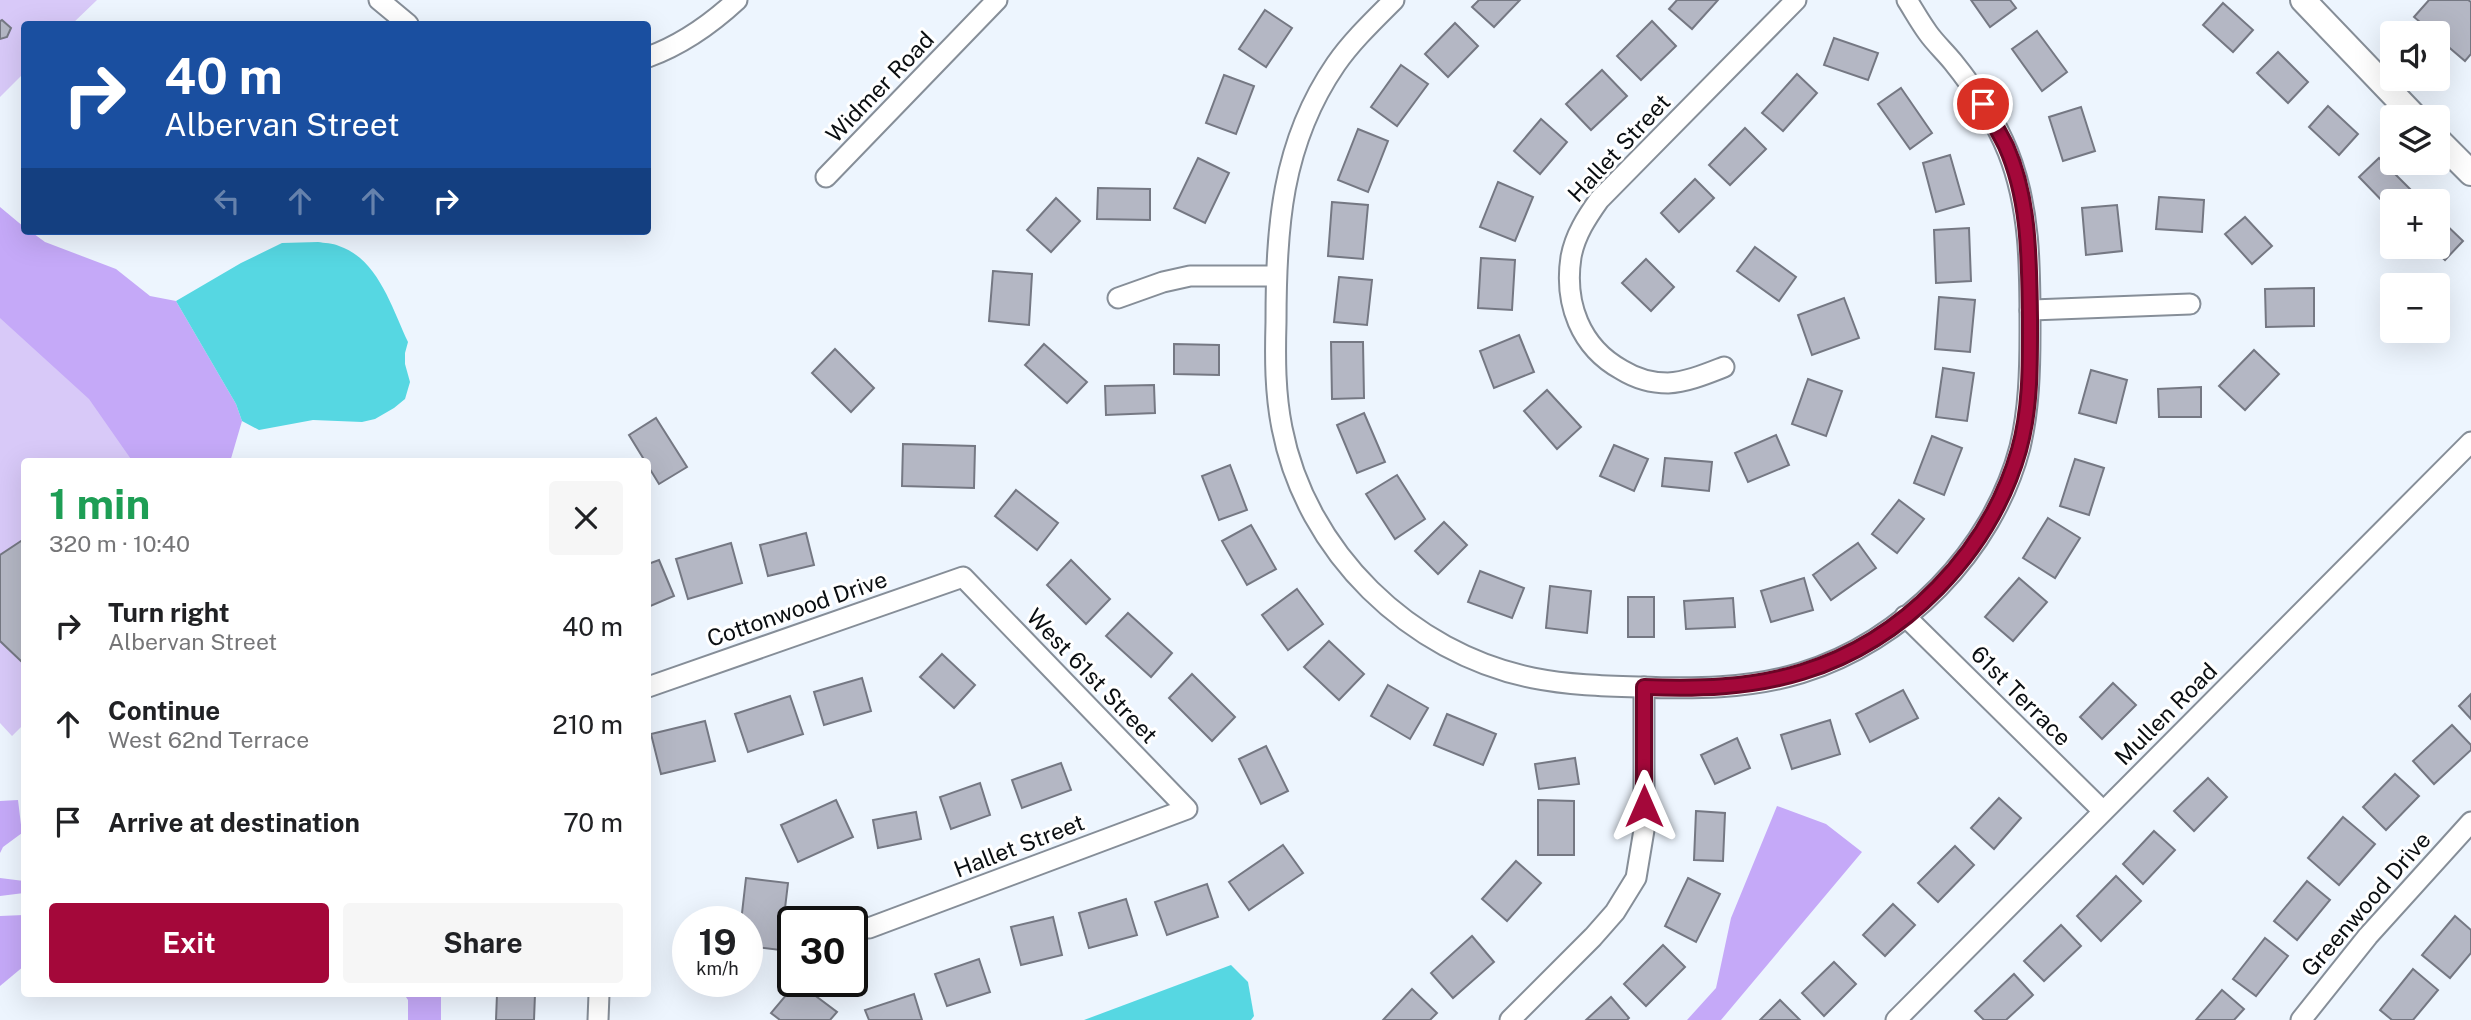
<!DOCTYPE html>
<meta charset="utf-8">
<style>
:root{--surface:#fff;--page:#f6f6f6;--text:#202124;--muted:#757577;--accent:#a4083a}
body{margin:0;font-family:"Public Sans",sans-serif;background:var(--page);color:var(--text);height:100vh;display:flex;flex-direction:column;font-size:26px;white-space:nowrap}
*{box-sizing:border-box;margin:0}
p{font-size:23px;color:var(--muted)}
.icon{flex:none;width:38px;height:38px;fill:none;stroke:currentColor;stroke-width:2;stroke-linecap:round;stroke-linejoin:round}
.map{position:relative;flex:1;overflow:hidden}
.sheet{position:absolute;left:21px;top:458px;width:630px;height:539px;display:flex;flex-direction:column;background:var(--surface);border-radius:7px;box-shadow:0 7px 28px #0002}
.sheet>*{flex:none}
.guide{position:absolute;left:21px;top:21px;width:630px;height:214px;border-radius:7px;box-shadow:0 7px 28px #0002;background:#1a4fa0;color:#fff;overflow:hidden}
.tools{position:absolute;left:2380px;top:21px;display:grid;gap:14px}
.tools a{display:grid;place-items:center;width:70px;height:70px;border-radius:7px;background:var(--surface);box-shadow:0 7px 28px #0002;font-size:35px}
.speed{position:absolute;left:672px;top:906px;display:flex;gap:14px;font-size:35px;font-weight:700;text-align:center}
.speed>*{display:grid;place-content:center;width:91px;height:91px;border-radius:50%;background:var(--surface);box-shadow:0 7px 28px #0002;line-height:1}
.speed small{font-size:18px;font-weight:400}
.speed .limit{border:4px solid #111;border-radius:10px;background:#fff;color:#111}
.pin{position:absolute;display:grid;place-items:center;width:60px;height:60px;color:#fff;margin:-30px;border:4px solid #fff;border-radius:50%;box-shadow:0 2px 7px #0007}
.me{position:absolute;width:77px;margin:-38px;rotate:0deg;stroke-linejoin:round;filter:drop-shadow(0 0 5px #0008)}
.turn{display:flex;align-items:center;gap:24px;height:147px;padding:0 28px;font-size:32px}
.turn .icon{width:91px;height:91px;stroke-width:2.5}
.turn b{display:block;font-size:49px;line-height:60px}
.lanes{display:flex;align-items:center;height:66px;padding:0 28px;background:#0003;justify-content:center;gap:35px;direction:ltr}
.lanes .off{opacity:.35}
.round{display:grid;place-items:center;flex:none;width:74px;height:74px;border-radius:7px;background:var(--page)}
.head{display:flex;align-items:center;justify-content:space-between;height:119px;padding:0 28px}
h1{font-size:42px;font-weight:700;line-height:52px;color:#1e9e55}
.cta{display:flex;gap:14px;margin-top:auto;padding:14px 28px}
.cta a{flex:1;height:80px;border-radius:7px;background:var(--accent);color:#fff;font-size:28px;font-weight:700;line-height:80px;text-align:center}
.cta a+a{background:var(--page);color:var(--text)}
ul{padding:0;list-style:none}
li{display:flex;align-items:center;gap:21px;height:98px;padding:0 28px}
li div{flex:1}
li b{display:block;font-size:26px}
li em{font-style:normal}
.map>svg:first-child{display:block}
.green{fill:#d8c9f8}
.forest{fill:#c5a9f8}
.water{fill:#56d7e2}
.building{fill:#b4b7c4;stroke:#757883;stroke-width:2}
.lines{fill:none;stroke-linecap:round;stroke-linejoin:round}
.minor-casing{stroke:#868e98;stroke-width:23}
.tertiary-casing{stroke:#868e98;stroke-width:28}
.minor{stroke:#fff;stroke-width:19}
.tertiary{stroke:#fff;stroke-width:24}
.route-casing{stroke:#6b0526;stroke-width:18}
.route{stroke:#a4083a;stroke-width:12}
.labels{text-anchor:middle;stroke-width:6;stroke-linejoin:round;paint-order:stroke}
.street-label{font-size:23px;fill:#0a0e11;stroke:#fff}
</style>
<div class="map">
<svg width="2471" height="1020" viewBox="0 0 2471 1020">
<rect width="100%" height="100%" fill="#edf5fe"/>
<!-- green -->
<g class="green">
<path d="M0 0H97L72 24H24V73L0 97Z"/>
<path d="M0 294 169 462H24V724L12 736 0 723Z"/>
</g>
<!-- forest -->
<g class="forest">
<path d="M0 207 24 227V231H30L45 242 116 269 150 296 176 301 236 404 242 421 230 462H133L89 399 0 318Z"/>
<path d="M18 800 22 833 3 847 0 853V801Z"/>
<path d="M1777 806 1826 824 1862 852 1721 1020H1687L1716 988 1731 918Z"/>
<path d="M0 878 24 881V893L0 896Z"/>
<path d="M24 915V966L0 986V916Z"/>
<path d="M404 994H441V1020H408V1000Z"/>
</g>
<!-- water -->
<g class="water">
<path d="M318 242C324 243 333 243 339 246 378 259 392 308 408 342L405 353V364L410 382 405 399 394 408 375 419 362 422 313 420 259 430 242 421 236 404 176 301 241 263 282 243Z"/>
<path d="M1231 965 1248 982 1254 1016 1251 1020H1084Z"/>
</g>
<!-- building -->
<g class="building">
<path d="M1479 0H1520L1494 27 1472 7Z"/>
<path d="M1677 0H1718L1692 29 1669 9Z"/>
<path d="M1971 0H2010L2016 8 1990 27Z"/>
<path d="M2429 0H2468L2471 2V54L2465 61 2438 38V33H2433L2414 17Z"/>
<path d="M2223 3 2253 30 2233 52 2203 25Z"/>
<path d="M1265 10 1292 28 1266 67 1239 49Z"/>
<path d="M2 20 11 28 7 37 0 39V21Z"/>
<path d="M1652 21 1676 46 1641 80 1617 56Z"/>
<path d="M1455 23 1478 46 1448 77 1425 54Z"/>
<path d="M2037 31 2067 72 2042 91 2012 49Z"/>
<path d="M1834 38 1878 53 1868 80 1824 65Z"/>
<path d="M2278 52 2308 82 2288 103 2257 73Z"/>
<path d="M1401 65 1428 84 1397 126 1371 107Z"/>
<path d="M1602 70 1627 96 1591 130 1566 104Z"/>
<path d="M1797 74 1817 93 1783 131 1762 113Z"/>
<path d="M1224 75 1254 86 1236 134 1206 123Z"/>
<path d="M1901 88 1932 133 1910 149 1878 104Z"/>
<path d="M2328 106 2358 134 2339 155 2309 127Z"/>
<path d="M2081 107 2095 151 2063 161 2049 117Z"/>
<path d="M1541 119 1567 142 1540 174 1514 151Z"/>
<path d="M1745 128 1766 149 1730 185 1709 165Z"/>
<path d="M1358 129 1388 141 1368 192 1338 180Z"/>
<path d="M1950 155 1964 204 1936 212 1923 163Z"/>
<path d="M1198 158 1229 173 1205 223 1174 208Z"/>
<path d="M2379 158 2410 189 2397 201H2392L2390 209 2359 177Z"/>
<path d="M1695 179 1714 198 1679 232 1661 213Z"/>
<path d="M1498 182 1533 197 1515 241 1480 227Z"/>
<path d="M1098 188 1150 189V220L1097 219Z"/>
<path d="M2159 197 2204 200 2202 232 2156 229Z"/>
<path d="M1056 198 1080 221 1051 252 1027 230Z"/>
<path d="M1332 202 1368 205 1363 259 1328 256Z"/>
<path d="M2117 205 2122 251 2086 255 2082 208Z"/>
<path d="M2245 217 2272 246 2252 264 2225 234Z"/>
<path d="M2438 217 2463 241 2445 260 2431 247H2438Z"/>
<path d="M1969 228 1971 281 1936 283 1934 230Z"/>
<path d="M1755 247 1796 277 1779 301 1737 271Z"/>
<path d="M1481 258 1515 260 1512 310 1478 308Z"/>
<path d="M1646 259 1674 287 1651 311 1622 283Z"/>
<path d="M993 271 1032 274 1029 325 989 321Z"/>
<path d="M1339 277 1372 280 1367 325 1334 322Z"/>
<path d="M2314 288V326L2266 327 2265 289Z"/>
<path d="M1939 297 1975 300 1970 352 1935 349Z"/>
<path d="M1844 298 1859 338 1812 355 1798 315Z"/>
<path d="M1519 335 1534 372 1494 388 1480 351Z"/>
<path d="M1331 342H1363L1364 398 1332 399Z"/>
<path d="M1044 344 1087 382 1067 403 1025 365Z"/>
<path d="M1174 344 1219 345V375L1174 374Z"/>
<path d="M835 349 874 388 851 412 812 373Z"/>
<path d="M2254 350 2279 374 2245 410 2219 386Z"/>
<path d="M1943 368 1974 373 1967 421 1936 417Z"/>
<path d="M2091 370 2127 380 2116 423 2079 413Z"/>
<path d="M1808 379 1842 391 1826 436 1792 424Z"/>
<path d="M1154 385 1155 413 1106 415 1105 386Z"/>
<path d="M2201 387V417H2159L2158 389Z"/>
<path d="M1547 390 1581 427 1557 449 1524 411Z"/>
<path d="M1364 413 1385 462 1357 473 1337 425Z"/>
<path d="M656 418 687 467 659 484 629 435Z"/>
<path d="M1776 435 1789 465 1748 482 1735 453Z"/>
<path d="M1932 436 1962 448 1944 495 1914 483Z"/>
<path d="M903 444 975 446 974 488 902 486Z"/>
<path d="M1614 445 1648 459 1634 491 1600 476Z"/>
<path d="M1665 458 1712 462 1709 491 1662 486Z"/>
<path d="M2075 459 2104 468 2089 515 2060 506Z"/>
<path d="M1230 465 1247 510 1219 520 1202 476Z"/>
<path d="M1397 475 1425 519 1395 539 1366 494Z"/>
<path d="M1016 490 1058 523 1037 550 995 516Z"/>
<path d="M1899 500 1924 519 1897 553 1872 534Z"/>
<path d="M2048 518 2080 538 2055 578 2023 558Z"/>
<path d="M1444 522 1467 545 1438 574 1415 551Z"/>
<path d="M1251 525 1276 569 1247 585 1222 541Z"/>
<path d="M806 533 814 565 768 576 760 545Z"/>
<path d="M24 539V664L0 641V555Z"/>
<path d="M731 543 742 583 688 599 676 559Z"/>
<path d="M1858 543 1876 568 1831 600 1813 575Z"/>
<path d="M659 560 674 596 648 607V564Z"/>
<path d="M1071 560 1110 599 1086 624 1047 585Z"/>
<path d="M1480 571 1524 588 1512 618 1468 602Z"/>
<path d="M1804 578 1813 610 1771 622 1761 591Z"/>
<path d="M2019 578 2047 602 2013 641 1985 617Z"/>
<path d="M1550 586 1591 591 1587 633 1546 628Z"/>
<path d="M1297 589 1323 624 1288 650 1262 615Z"/>
<rect x="1628" y="597" width="26" height="40"/>
<path d="M1733 598 1735 627 1686 629 1684 601Z"/>
<path d="M1128 613 1172 653 1151 677 1106 636Z"/>
<path d="M1329 641 1364 674 1339 700 1304 667Z"/>
<path d="M942 654 975 685 954 708 920 677Z"/>
<path d="M1192 674 1235 717 1212 741 1169 698Z"/>
<path d="M862 678 871 711 824 725 814 692Z"/>
<path d="M2113 683 2136 705 2102 739 2080 717Z"/>
<path d="M1388 685 1428 708 1410 739 1371 716Z"/>
<path d="M1903 690 1918 718 1870 742 1856 714Z"/>
<path d="M2471 694V719L2459 706Z"/>
<path d="M790 696 803 734 748 752 735 714Z"/>
<path d="M1447 714 1496 734 1483 765 1434 745Z"/>
<path d="M1830 720 1840 754 1792 769 1781 735Z"/>
<path d="M705 721 715 761 661 774 651 734Z"/>
<path d="M2452 725 2471 745V750L2434 784 2413 761Z"/>
<path d="M1737 738 1750 768 1715 784 1701 755Z"/>
<path d="M1266 746 1288 791 1261 804 1239 759Z"/>
<path d="M1575 758 1579 784 1539 789 1535 764Z"/>
<path d="M1061 763 1071 790 1022 808 1012 780Z"/>
<path d="M2395 774 2419 796 2386 830 2363 807Z"/>
<path d="M2208 778 2227 797 2194 831 2174 811Z"/>
<path d="M980 783 990 815 951 829 940 797Z"/>
<path d="M1999 798 2021 818 1994 849 1971 828Z"/>
<path d="M836 800 853 837 798 862 781 825Z"/>
<path d="M1538 800 1574 801V855H1538Z"/>
<path d="M1696 811 1725 813 1723 861 1694 860Z"/>
<path d="M916 812 921 839 878 848 873 820Z"/>
<path d="M2343 817 2375 844 2339 885 2308 858Z"/>
<path d="M2154 831 2175 850 2143 884 2123 864Z"/>
<path d="M1283 845 1303 873 1249 910 1229 882Z"/>
<path d="M1955 846 1974 865 1938 902 1918 883Z"/>
<path d="M1516 861 1541 883 1507 921 1482 899Z"/>
<path d="M2116 876 2141 901 2101 941 2077 916Z"/>
<path d="M746 878 788 883 780 950 747 946V922H741Z"/>
<path d="M1688 878 1720 894 1696 942 1665 926Z"/>
<path d="M2307 881 2330 900 2297 940 2274 921Z"/>
<path d="M1207 884 1218 917 1167 935 1155 902Z"/>
<path d="M1126 899 1137 935 1089 948 1079 913Z"/>
<path d="M1893 904 1915 925 1885 956 1863 935Z"/>
<path d="M2455 916 2471 930V953L2450 978 2422 955Z"/>
<path d="M1053 917 1062 955 1021 965 1011 927Z"/>
<path d="M2061 925 2081 946 2044 981 2024 961Z"/>
<path d="M1472 936 1494 962 1453 998 1431 973Z"/>
<path d="M2265 938 2288 956 2256 996 2233 979Z"/>
<path d="M1663 945 1685 967 1646 1006 1624 984Z"/>
<path d="M979 959 990 992 947 1006 935 974Z"/>
<path d="M1834 962 1856 984 1824 1016 1802 993Z"/>
<path d="M2413 969 2438 990 2413 1020H2392L2380 1010Z"/>
<path d="M2014 974 2033 995 2006 1020H1984L1975 1011Z"/>
<path d="M797 982 837 1012 830 1020H780L771 1013Z"/>
<path d="M1412 989 1437 1013 1430 1020H1383Z"/>
<path d="M2222 990 2244 1009 2234 1020H2196Z"/>
<path d="M497 994H535L534 1020H496Z"/>
<path d="M914 994 922 1020H869L865 1010Z"/>
<path d="M1611 997 1629 1018 1627 1020H1586Z"/>
<path d="M1780 1000 1800 1020H1760Z"/>
</g>
<g class="lines">
<defs>
<g id="minor">
<path d="M379 0 408 24"/>
<path d="M1394 0C1373 21 1352 41 1336 64 1281 144 1276 229 1276 322 1275 358 1275 393 1282 428 1306 552 1410 653 1533 678 1568 685 1604 686 1639 687 1693 689 1748 689 1801 673 1903 642 1993 551 2020 447 2029 409 2030 371 2030 332 2030 271 2031 210 2008 152 1995 120 1974 88 1953 62 1945 52 1935 43 1928 33 1920 22 1914 11 1907 0"/>
<path d="M648 57C681 45 711 24 737 0"/>
<path d="M826 177 997 0"/>
<path d="M1118 298 1163 282 1190 276H1276"/>
<path d="M2030 310 2190 304"/>
<path d="M1724 367C1706 374 1687 382 1668 383 1652 383 1635 378 1622 370 1580 347 1564 303 1571 257 1575 235 1587 217 1599 200L1796 0"/>
<path d="M1905 616 2103 811"/>
<path d="M648 687 963 577 1187 809 869 928"/>
<path d="M598 1020 599 994"/>
<path d="M1510 1020 1593 937 1615 912 1636 878 1644 830V687"/>
<path d="M1896 1020 2471 442"/>
<path d="M2301 1020 2368 936 2471 822"/>
</g>
<g id="tertiary">
<path d="M2303 0 2415 117"/>
<path d="M2438 140 2471 173"/>
</g>
</defs>
<!-- minor casing -->
<use href="#minor" class="minor-casing"/>
<!-- tertiary casing -->
<use href="#tertiary" class="tertiary-casing"/>
<!-- minor -->
<use href="#minor" class="minor"/>
<!-- tertiary -->
<use href="#tertiary" class="tertiary"/>
</g>
<g class="lines">
<defs>
<path id="route" d="M1644 806V687C1697 689 1750 688 1802 672 1904 641 1990 552 2019 450 2031 407 2030 362 2030 318 2029 261 2030 200 2006 146 1999 132 1991 118 1983 104"/>
</defs>
<!-- route casing -->
<use href="#route" class="route-casing"/>
<!-- route -->
<use href="#route" class="route"/>
</g>
<g class="labels">
<!-- street labels -->
<g class="street-label">
<text transform="translate(880 87) rotate(-46)" y="8">Widmer Road</text>
<text transform="translate(1619 148) rotate(-47)" y="8">Hallet Street</text>
<text transform="translate(797 609) rotate(-19)" y="8">Cottonwood Drive</text>
<text transform="translate(1092 676) rotate(46)" y="8">West 61st Street</text>
<text transform="translate(2021 696) rotate(45)" y="8">61st Terrace</text>
<text transform="translate(2166 714) rotate(-45)" y="8">Mullen Road</text>
<text transform="translate(1019 846) rotate(-21)" y="8">Hallet Street</text>
<text transform="translate(2366 904) rotate(-49)" y="8">Greenwood Drive</text>
</g>
</g>
</svg>
<div class="tools">
<a><svg class="icon" aria-label="sound" viewBox="0 0 24 24"><path d="M4 9h4l5-4v14l-5-4H4zM17 9q2 3 0 6"/></svg></a>
<a><svg class="icon" aria-label="layers" viewBox="0 0 24 24"><path d="M12 4l9 5-9 5-9-5zM3 14l9 5 9-5"/></svg></a>
<a>+</a>
<a>−</a>
</div>
<div class="speed"><div>19<small>km/h</small></div><div class="limit">30</div></div>
<div class="pin" style="left:1983px;top:104px;background:#d93025"><svg class="icon" aria-label="arrive" viewBox="0 0 24 24"><path d="M6 21V4h12l-3 4 3 4H6"/></svg></div>
<svg class="me" style="left:1644px;top:806px" viewBox="-20 -20 40 40"><path d="M0-17L14 15 0 8-14 15z" fill="#a4083a" stroke="#fff" stroke-width="4"/></svg>
<div class="guide">
<div class="turn"><svg class="icon" aria-label="right" viewBox="0 0 24 24"><path d="M7 20v-9h11M14 6l5 5-5 5"/></svg><div><b>40 m</b>Albervan Street</div></div>
<div class="lanes"><svg class="icon off" aria-label="left" viewBox="0 0 24 24"><path d="M17 20v-9H6M10 6l-5 5 5 5"/></svg><svg class="icon off" aria-label="ahead" viewBox="0 0 24 24"><path d="M12 20V5M6 11l6-6 6 6"/></svg><svg class="icon off" aria-label="ahead" viewBox="0 0 24 24"><path d="M12 20V5M6 11l6-6 6 6"/></svg><svg class="icon" aria-label="right" viewBox="0 0 24 24"><path d="M7 20v-9h11M14 6l5 5-5 5"/></svg></div>
</div>
<section class="sheet">
<div class="head"><div><h1>1 min</h1><p>320 m · 10:40</p></div><a class="round"><svg class="icon" aria-label="close" viewBox="0 0 24 24"><path d="M6 6l12 12M18 6L6 18"/></svg></a></div>
<ul>
<li><svg class="icon" aria-label="right" viewBox="0 0 24 24"><path d="M7 20v-9h11M14 6l5 5-5 5"/></svg><div><b>Turn right</b><p>Albervan Street</p></div><em>40 m</em></li>
<li><svg class="icon" aria-label="ahead" viewBox="0 0 24 24"><path d="M12 20V5M6 11l6-6 6 6"/></svg><div><b>Continue</b><p>West 62nd Terrace</p></div><em>210 m</em></li>
<li><svg class="icon" aria-label="arrive" viewBox="0 0 24 24"><path d="M6 21V4h12l-3 4 3 4H6"/></svg><div><b>Arrive at destination</b></div><em>70 m</em></li>
</ul>
<div class="cta"><a>Exit</a><a>Share</a></div>
</section>
</div>
